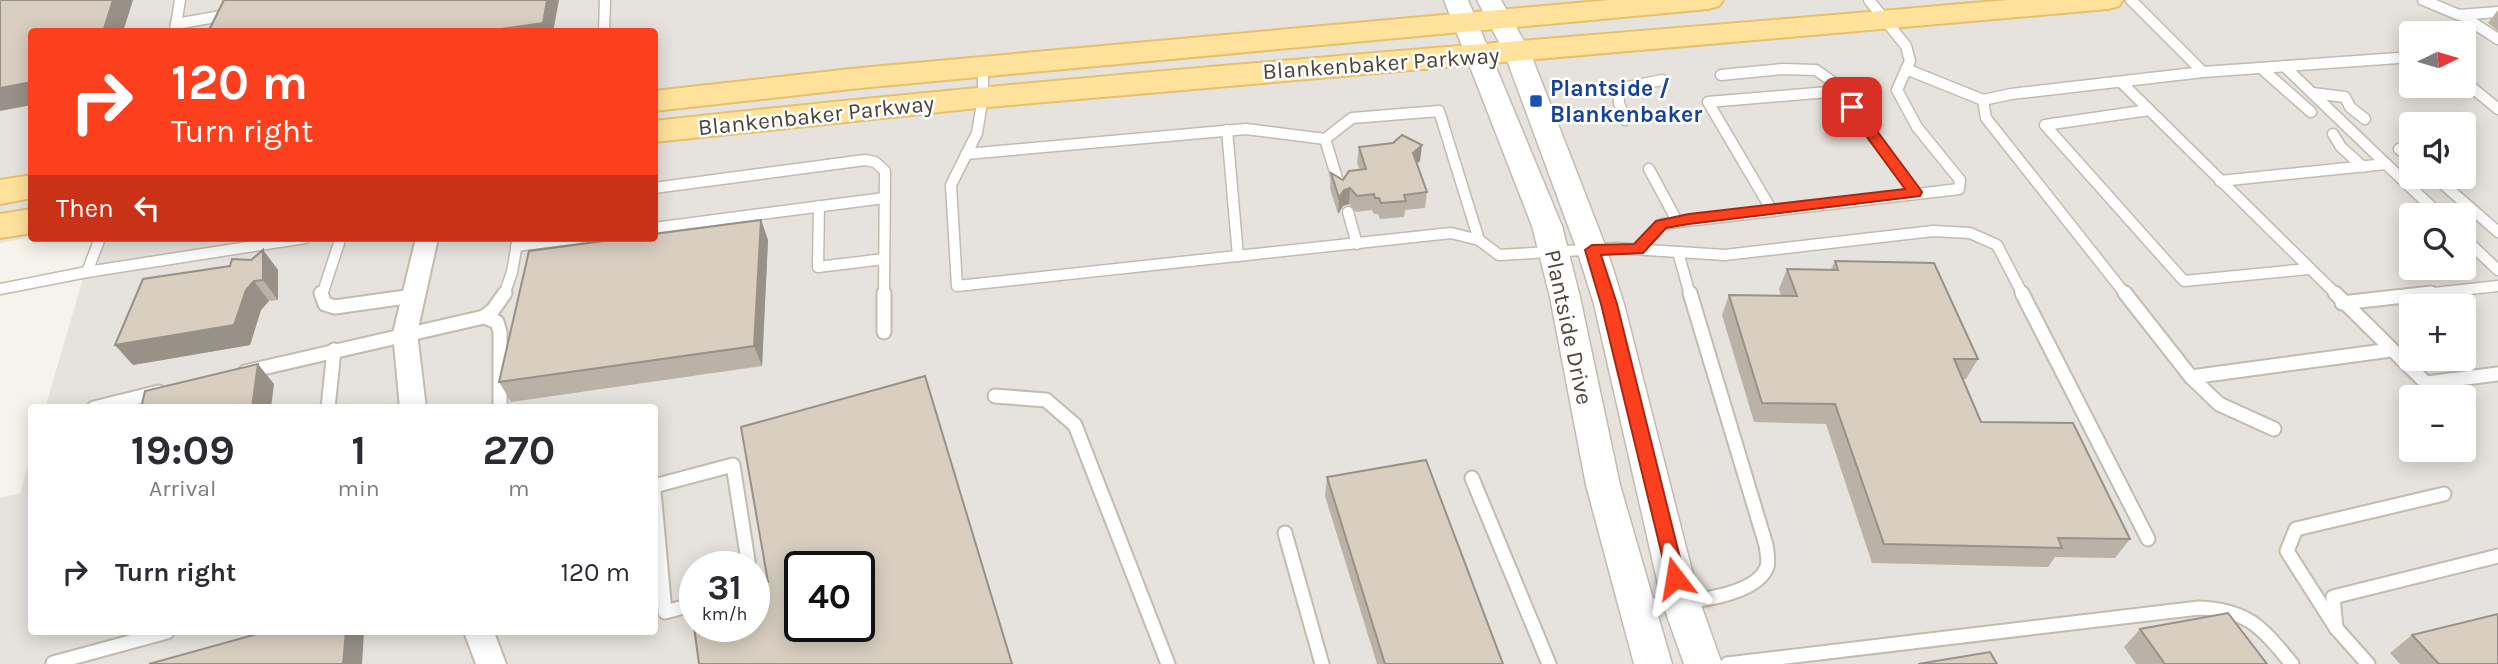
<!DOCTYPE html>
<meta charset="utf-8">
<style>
:root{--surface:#fff;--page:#f7f7f7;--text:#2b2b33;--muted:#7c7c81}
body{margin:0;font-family:Karla,sans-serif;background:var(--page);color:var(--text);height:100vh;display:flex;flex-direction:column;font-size:26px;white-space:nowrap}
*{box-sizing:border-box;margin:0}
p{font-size:23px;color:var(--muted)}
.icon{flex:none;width:38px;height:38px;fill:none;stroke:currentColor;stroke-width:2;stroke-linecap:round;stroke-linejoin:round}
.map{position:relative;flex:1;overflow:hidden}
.details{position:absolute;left:28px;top:404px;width:630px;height:231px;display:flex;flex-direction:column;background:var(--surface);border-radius:7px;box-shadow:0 4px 18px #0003}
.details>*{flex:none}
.guide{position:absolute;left:28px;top:28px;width:630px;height:214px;border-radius:7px;box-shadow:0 4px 18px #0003;background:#fc3f1d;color:#fff;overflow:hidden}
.needle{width:46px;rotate:85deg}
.buttons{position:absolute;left:2399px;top:21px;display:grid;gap:14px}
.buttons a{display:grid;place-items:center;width:77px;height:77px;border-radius:7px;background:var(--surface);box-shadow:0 4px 18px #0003;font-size:35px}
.speed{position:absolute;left:679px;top:551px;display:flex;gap:14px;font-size:35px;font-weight:700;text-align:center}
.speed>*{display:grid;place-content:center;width:91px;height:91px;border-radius:50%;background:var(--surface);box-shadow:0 4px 18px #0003;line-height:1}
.speed small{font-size:18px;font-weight:400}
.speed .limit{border:4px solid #111;border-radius:10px;background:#fff;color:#111}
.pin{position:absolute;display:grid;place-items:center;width:60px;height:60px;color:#fff;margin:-30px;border-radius:14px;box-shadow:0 4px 10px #0006}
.me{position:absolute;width:77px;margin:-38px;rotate:346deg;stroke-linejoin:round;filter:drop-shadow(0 0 5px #0008)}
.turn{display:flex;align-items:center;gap:24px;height:147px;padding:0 28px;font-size:32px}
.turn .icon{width:91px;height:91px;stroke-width:2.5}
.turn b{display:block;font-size:49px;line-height:60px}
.then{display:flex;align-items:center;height:66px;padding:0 28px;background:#0003;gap:14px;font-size:26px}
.eta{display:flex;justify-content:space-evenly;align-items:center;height:119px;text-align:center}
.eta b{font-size:42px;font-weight:700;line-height:49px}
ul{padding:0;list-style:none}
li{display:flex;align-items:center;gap:21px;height:98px;padding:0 28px}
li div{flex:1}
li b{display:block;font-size:26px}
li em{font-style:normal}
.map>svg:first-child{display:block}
.industrial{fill:#e6e2dd;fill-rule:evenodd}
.parking{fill:#e5e3e0}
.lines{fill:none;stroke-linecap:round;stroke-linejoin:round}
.service-far1-casing{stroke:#c2bbae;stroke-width:13}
.service-casing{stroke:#c2bbae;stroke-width:17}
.minor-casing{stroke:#c2bbae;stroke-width:4}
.tertiary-casing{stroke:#c2bbae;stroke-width:3}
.primary-casing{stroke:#e6c16a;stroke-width:4}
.service-far1{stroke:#fff;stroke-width:10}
.service{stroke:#fff;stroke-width:13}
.minor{fill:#fff;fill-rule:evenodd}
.tertiary{fill:#fff;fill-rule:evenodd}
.primary{fill:#ffe39c;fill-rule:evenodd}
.wall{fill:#bab2a6}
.shaded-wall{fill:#979187}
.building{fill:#d8cfc1;stroke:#979187;stroke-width:2;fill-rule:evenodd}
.route{fill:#fc3f1d;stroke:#a42913;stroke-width:2}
.transit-dot{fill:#1a4fb4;stroke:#fff;stroke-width:2.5}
.labels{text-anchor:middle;stroke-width:5;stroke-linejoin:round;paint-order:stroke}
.street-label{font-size:23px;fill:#4b4439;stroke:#fff}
.transit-label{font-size:23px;font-weight:bold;fill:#164399;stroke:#fff;text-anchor:start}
</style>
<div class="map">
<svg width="2498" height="664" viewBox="0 0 2498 664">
<rect width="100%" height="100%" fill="#f6f3ec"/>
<!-- industrial -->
<path class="industrial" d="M0 0H2498V664H0V498L20 493 31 454 32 632H654V408H45L95 238H654V32H32L31 237 0 243ZM2412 33H2464V86H2412ZM2412 124H2464V177H2412ZM2412 215H2464V268H2412ZM2412 306H2464V359H2412ZM2412 397H2464V450H2412ZM695 567H754V626H695ZM800 567H859V626H800Z"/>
<!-- parking -->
<g class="parking">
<path d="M1923 230 1942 258 1845 268 1839 259 1834 256 1829 260 1834 269 1733 281 1716 251Z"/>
<path d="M1659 281 1698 283 1747 443 1775 444 1811 562H1783L1785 568 1735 570 1707 462H1724L1725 456 1721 452 1706 453 1682 366H1695L1699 362 1698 359 1681 356Z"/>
<path d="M1957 404 2091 407 2117 456 2139 458 2190 554 2117 553 2066 449 2086 450 2085 444 1973 441Z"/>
<path d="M2498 528V596L2483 585 2482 591 2498 607 2366 638 2349 619 2312 592 2298 574 2420 546 2436 561 2443 564 2444 560 2427 543Z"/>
</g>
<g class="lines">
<defs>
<g id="service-far1">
<path d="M2131 0 2203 72 2412 57"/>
<path d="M2423 0 2459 15 2498 12"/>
<path d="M2464 17 2498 39"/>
<path d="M176 24 232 14 235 0"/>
<path d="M175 31 180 0"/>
<path d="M604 32 605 0"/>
<path d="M2284 66 2386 164"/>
<path d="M983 68V97L977 133 951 185 957 286 1451 233 1479 240 1499 255 1616 248 1725 255 1933 231 1970 233 1997 245 2023 295"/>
<path d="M2261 68 2311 112"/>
<path d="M1906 69 1983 100 1986 118 2126 295"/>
<path d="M1721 75 1783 69 1816 70 1833 82 1915 192"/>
<path d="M2464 81 2498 109"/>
<path d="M2122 83 2337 295"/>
<path d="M2312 93 2345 97 2350 107 2365 119"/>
<path d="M1983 100 2011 94 2203 72"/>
<path d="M2149 110 2045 125 2184 281 2308 269"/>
<path d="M1625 120 1619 103 1618 89 1662 80"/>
<path d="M1227 130 1238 256"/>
<path d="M2333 134 2341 147 2363 167"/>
<path d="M1325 139 1340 188"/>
<path d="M2399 149 2412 160"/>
<path d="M966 154 1246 129 1325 139 1352 118 1439 111 1479 240"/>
<path d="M1649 169 1677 221"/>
<path d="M2435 177 2498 232"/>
<path d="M2220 181 2386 164 2440 215"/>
<path d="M654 188 865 160 875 162 885 171 884 295"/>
<path d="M819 206 818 267 884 259"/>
<path d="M1771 209 1708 102 1840 91"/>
<path d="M1348 212 1357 244"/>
<path d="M654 228 884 198"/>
<path d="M100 238 87 272 305 238"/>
<path d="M2464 238 2498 270"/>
<path d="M516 246 579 238"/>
<path d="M1638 249 1662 224 1959 189 1960 180 1917 127 1897 90 1910 61 1906 46 1869 0"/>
<path d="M1678 252 1690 295"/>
<path d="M0 289 87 272"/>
<path d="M322 295 339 243 338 238"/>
<path d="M504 295 512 272 518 238"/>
<path d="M2415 295 2498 286"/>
</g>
<g id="service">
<path d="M321 293 325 304 335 307 413 296"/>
<path d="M2022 293 2148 539"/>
<path d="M2125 293 2191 377 2391 350"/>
<path d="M2335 293 2426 383 2498 374"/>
<path d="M2342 303 2431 293"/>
<path d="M484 317 497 322 500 332V408"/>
<path d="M884 332V293"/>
<path d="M245 372 484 317 493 310 505 293"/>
<path d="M2191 377 2219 404 2274 429"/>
<path d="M995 396 1046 400 1075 425 1168 664"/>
<path d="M2424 397 2426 383"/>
<path d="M94 408 159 392"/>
<path d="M328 408 334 350"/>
<path d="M2408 429 2412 427"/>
<path d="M1472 478 1549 664"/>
<path d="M654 486 733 465 749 567"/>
<path d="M654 491 665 612 695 604"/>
<path d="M1285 533 1322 664"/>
<path d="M1639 606C1670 603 1754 601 1767 567 1769 561 1767 552 1766 545L1690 293"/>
<path d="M2336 628 2287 551 2296 529 2444 494"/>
<path d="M53 663 167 632"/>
<path d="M1727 664 2199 608C2249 610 2262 628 2292 664"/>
<path d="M2368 664 2336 628 2333 597 2498 556"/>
</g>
<g id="minor">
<path d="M416 238H438L417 333 426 408H400L393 333Z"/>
<path d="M464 632H494L506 664H476Z"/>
</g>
<g id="tertiary">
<path d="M1444 0H1468L1562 226 1580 297 1620 485 1672 664H1634L1586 485 1550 297 1532 226Z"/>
<path d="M1477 0H1501L1530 52 1607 250 1624 304 1700 602 1722 664H1684L1662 602 1594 304 1577 250 1504 52Z"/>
</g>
<g id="primary">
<path d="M1610 0H1723L1719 6 1708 9 860 88 654 111V91L860 68Z"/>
<path d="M2008 0H2123L2119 6 2108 9 977 108 654 142V121C1105 71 1557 40 2008 0Z"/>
<path d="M32 175V198L0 204V180Z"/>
<path d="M32 209V233L0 238V214Z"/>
</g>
</defs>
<!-- service-far1 casing -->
<use href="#service-far1" class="service-far1-casing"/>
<!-- service casing -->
<use href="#service" class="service-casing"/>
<!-- minor casing -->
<use href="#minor" class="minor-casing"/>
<!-- tertiary casing -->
<use href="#tertiary" class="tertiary-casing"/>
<!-- primary casing -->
<use href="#primary" class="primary-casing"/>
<!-- service-far1 -->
<use href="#service-far1" class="service-far1"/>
<!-- service -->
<use href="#service" class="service"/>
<!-- minor -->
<use href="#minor" class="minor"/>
<!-- tertiary -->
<use href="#tertiary" class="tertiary"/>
<!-- primary -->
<use href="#primary" class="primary"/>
</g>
<!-- wall -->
<g class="wall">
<path d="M2498 10V31L2488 23Z"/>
<path d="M1422 145 1420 161 1417 163 1427 192 1425 208 1405 210 1404 217 1380 219 1378 214H1374L1372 210 1356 212 1349 204 1343 206 1338 214 1330 189 1331 173 1343 180 1360 170 1357 163 1359 147Z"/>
<path d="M761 220 768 240 762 366 511 402 499 382Z"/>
<path d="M263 250 278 270V300L269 301 261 310 250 345 133 365 115 345 230 266 251 260Z"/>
<path d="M1835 261 1978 359 1966 379H1962L1981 422 2130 539 2115 558 2055 557 2048 567 1872 563 1826 424 1754 422 1722 315 1729 295 1781 296 1779 289 1787 269H1831Z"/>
<path d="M1327 477 1503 664H1377L1325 496Z"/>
<path d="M2140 629 2267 664H2136L2124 647Z"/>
<path d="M2412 635 2498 664H2400L2390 653Z"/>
</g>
<!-- shaded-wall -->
<g class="shaded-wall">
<path d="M113 0H133L123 32H103Z"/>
<path d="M547 0H559L553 32H479Z"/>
<path d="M32 82V105L0 111V88Z"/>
<path d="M1422 145 1420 161 1411 169 1413 153Z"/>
<path d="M1350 188 1349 204 1343 206 1338 214 1339 198 1344 190Z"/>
<path d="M761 220 768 240 762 366 754 346Z"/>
<path d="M263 250 278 270V300L263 280Z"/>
<path d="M254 281 269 301 261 310 250 345 133 365 115 345Z"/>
<path d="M258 364 274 384 271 408H252Z"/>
<path d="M346 632H364L362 664H343Z"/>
</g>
<!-- building -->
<g class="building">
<path d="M0 0H113L103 32H32V82L0 88Z"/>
<path d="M224 0H547L543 23 479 32H208Z"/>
<path d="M1402 135 1422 145 1413 153 1427 192 1404 195 1406 201 1381 203 1379 198H1375L1374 194 1357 196 1350 188 1344 190 1339 198 1331 173 1343 180 1349 171 1366 169 1359 147 1393 143Z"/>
<path d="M761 220 754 346 499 382 529 251 626 238H654V234Z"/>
<path d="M263 250V280L254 281 246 290 234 325 115 345 143 279 230 266 232 259 251 260Z"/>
<path d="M1835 261 1934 263 1978 359H1954L1981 422 2073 423 2130 539 2058 538 2062 548 1884 544 1835 404 1762 403 1729 295 1797 296 1787 269 1838 270Z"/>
<path d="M258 364 252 408H141L145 391Z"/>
<path d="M925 376 1012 664H699L693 619 695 618V626H754V586L768 582 741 427ZM800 567H859V626H800Z"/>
<path d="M1426 460 1503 664H1385L1327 477Z"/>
<path d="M2228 613 2267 664H2165L2140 629Z"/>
<path d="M2498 614V664H2439L2412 635Z"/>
<path d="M264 632H346L343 664H149Z"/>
<path d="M1990 652 1997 664H1918Z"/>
</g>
<!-- route -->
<path class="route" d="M1852 103 1857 104 1920 189 1922 192 1920 196 1689 224 1666 228 1643 253 1601 255 1617 304 1685 578 1682 584 1675 586 1669 584 1601 304 1585 250 1592 245 1634 244 1656 221 1689 214 1905 189 1845 107Z"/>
<!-- markers -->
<rect class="transit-dot" x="1529" y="94" width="14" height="14" rx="3.5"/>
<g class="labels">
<!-- street labels -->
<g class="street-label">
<text transform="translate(1381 63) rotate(-4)" y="8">Blankenbaker Parkway</text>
<text transform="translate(816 115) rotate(-6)" y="8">Blankenbaker Parkway</text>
<text transform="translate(1569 327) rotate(78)" y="8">Plantside Drive</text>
</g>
<!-- transit labels -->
<g class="transit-label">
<text x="1550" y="96">Plantside /<tspan x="1550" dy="26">Blankenbaker</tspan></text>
</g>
</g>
</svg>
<div class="buttons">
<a><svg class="needle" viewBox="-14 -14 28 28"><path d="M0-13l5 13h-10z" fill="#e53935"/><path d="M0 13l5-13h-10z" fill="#7c7c81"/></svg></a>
<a><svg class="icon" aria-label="sound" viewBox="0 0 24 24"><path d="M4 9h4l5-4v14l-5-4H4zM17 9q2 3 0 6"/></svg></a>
<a><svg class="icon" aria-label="search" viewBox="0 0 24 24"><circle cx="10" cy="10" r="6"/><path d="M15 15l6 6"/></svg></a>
<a>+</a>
<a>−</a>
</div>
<div class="speed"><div>31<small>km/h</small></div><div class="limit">40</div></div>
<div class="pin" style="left:1852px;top:107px;background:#d93025"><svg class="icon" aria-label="arrive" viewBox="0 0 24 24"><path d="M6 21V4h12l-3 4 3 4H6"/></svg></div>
<svg class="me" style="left:1675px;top:578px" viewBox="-20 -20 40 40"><path d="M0-17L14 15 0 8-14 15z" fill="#fc3f1d" stroke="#fff" stroke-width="4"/></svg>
<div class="guide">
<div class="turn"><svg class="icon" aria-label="right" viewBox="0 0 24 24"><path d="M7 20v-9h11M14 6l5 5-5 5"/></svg><div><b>120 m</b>Turn right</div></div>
<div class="then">Then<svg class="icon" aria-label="left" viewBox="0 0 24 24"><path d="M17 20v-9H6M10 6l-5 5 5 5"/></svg></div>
</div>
<section class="details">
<div class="eta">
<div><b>19:09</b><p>Arrival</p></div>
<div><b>1</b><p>min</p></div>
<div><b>270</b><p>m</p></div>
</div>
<ul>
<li><svg class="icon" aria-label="right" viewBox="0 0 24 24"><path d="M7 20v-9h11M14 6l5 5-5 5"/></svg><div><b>Turn right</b></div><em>120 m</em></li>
</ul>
</section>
</div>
